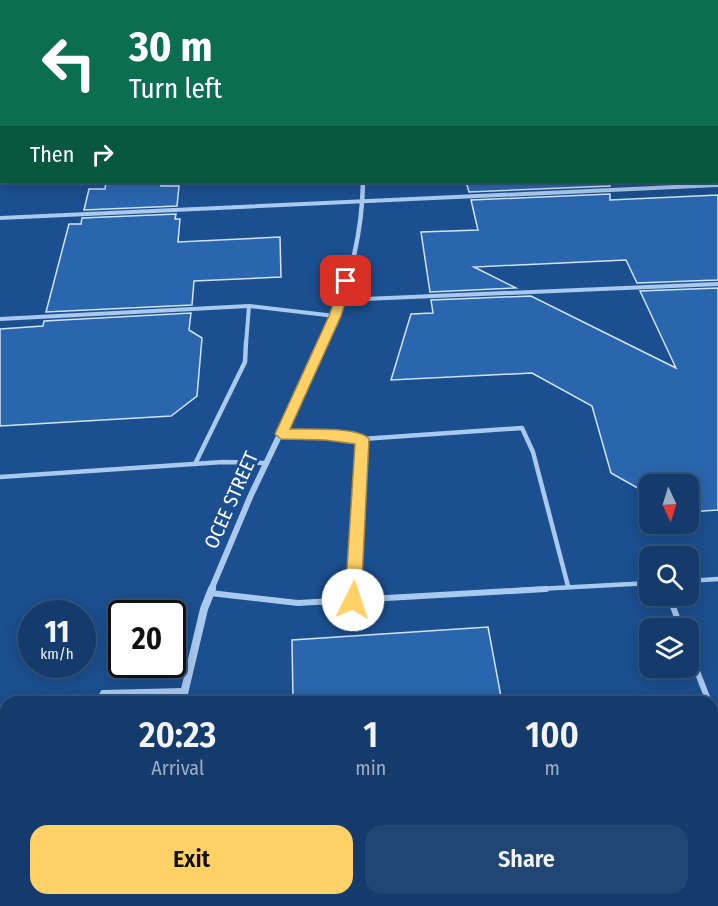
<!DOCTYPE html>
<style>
:root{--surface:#143b6b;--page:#214673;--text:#f1f3f6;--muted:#9dadc1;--line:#33557e;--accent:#ffd166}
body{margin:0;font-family:"Fira Sans Condensed",sans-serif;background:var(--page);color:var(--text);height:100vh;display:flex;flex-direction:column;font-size:22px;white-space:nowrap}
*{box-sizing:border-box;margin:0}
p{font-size:20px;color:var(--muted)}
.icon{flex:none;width:33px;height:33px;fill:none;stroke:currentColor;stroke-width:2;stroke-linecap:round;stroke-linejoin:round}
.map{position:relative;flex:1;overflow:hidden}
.side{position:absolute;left:0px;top:696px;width:718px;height:210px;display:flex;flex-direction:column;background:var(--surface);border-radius:18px 18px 0 0;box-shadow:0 3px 15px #0003,0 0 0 2px var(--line)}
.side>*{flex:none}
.top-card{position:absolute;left:0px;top:0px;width:718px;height:183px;box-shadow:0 3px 15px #0003,0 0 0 2px var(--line);background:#0b6e4f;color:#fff;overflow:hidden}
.needle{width:39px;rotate:176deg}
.fabs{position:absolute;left:639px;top:474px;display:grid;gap:12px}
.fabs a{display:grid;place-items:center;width:60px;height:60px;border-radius:12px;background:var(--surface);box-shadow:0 3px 15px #0003,0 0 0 2px var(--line);font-size:30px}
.speed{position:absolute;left:18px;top:600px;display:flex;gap:12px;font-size:30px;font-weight:700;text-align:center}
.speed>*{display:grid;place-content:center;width:78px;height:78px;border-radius:50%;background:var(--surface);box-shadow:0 3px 15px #0003,0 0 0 2px var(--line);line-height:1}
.speed small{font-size:15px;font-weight:400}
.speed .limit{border:3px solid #111;border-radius:9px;background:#fff;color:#111}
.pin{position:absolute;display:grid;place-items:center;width:51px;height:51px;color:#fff;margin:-26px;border-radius:12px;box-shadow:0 3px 9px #0006}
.me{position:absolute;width:66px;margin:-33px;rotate:4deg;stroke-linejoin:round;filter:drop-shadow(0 0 4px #0008)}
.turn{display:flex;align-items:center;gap:21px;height:126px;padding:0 30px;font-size:27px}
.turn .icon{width:78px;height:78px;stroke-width:2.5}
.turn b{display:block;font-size:42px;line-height:51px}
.then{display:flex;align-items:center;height:57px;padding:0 30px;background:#0003;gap:12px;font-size:22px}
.eta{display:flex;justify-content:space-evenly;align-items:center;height:102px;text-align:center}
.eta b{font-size:36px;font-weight:600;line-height:42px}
.cta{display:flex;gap:12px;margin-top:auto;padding:12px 30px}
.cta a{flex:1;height:69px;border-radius:18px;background:var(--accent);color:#111;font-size:24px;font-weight:600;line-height:69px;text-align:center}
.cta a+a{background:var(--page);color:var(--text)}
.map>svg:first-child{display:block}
.building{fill:#2a66ad;stroke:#cfe3fa;stroke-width:1.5}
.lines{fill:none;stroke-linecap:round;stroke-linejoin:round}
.service-far2{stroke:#a9c9ee;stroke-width:4}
.service-far1{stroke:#a9c9ee;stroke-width:4.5}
.service{stroke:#a9c9ee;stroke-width:6}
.minor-far2{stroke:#a9c9ee;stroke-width:4.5}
.minor-far1{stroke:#a9c9ee;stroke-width:6}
.minor{stroke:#a9c9ee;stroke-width:8}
.route{fill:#ffd166;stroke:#a68842;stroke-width:1.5}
.labels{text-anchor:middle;stroke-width:6;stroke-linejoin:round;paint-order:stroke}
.street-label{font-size:20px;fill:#fff;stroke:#1b4f8f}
</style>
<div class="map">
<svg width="718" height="906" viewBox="0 0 718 906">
<rect width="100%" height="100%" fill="#1b4f8f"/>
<!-- building -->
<g class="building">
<path d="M106 182H161V186H179L177 206 84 210 89 189H105Z"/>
<path d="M466 182H609L610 186 469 192Z"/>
<path d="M610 194V200L718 195V280L637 283 626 260 474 267 516 288 430 292 421 232 478 230 471 200Z"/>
<path d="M176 214 175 219H180L178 242 280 237 281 277 194 281 192 305 46 312 69 224H81L82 218Z"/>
<path d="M718 288V510L688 512V484H650V495L611 473 592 406 532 373 391 380 411 314 433 313 431 300 531 296 676 368 640 291Z"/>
<path d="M191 313 189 330 202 338 197 396 171 416 0 426V329L43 326 44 321Z"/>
<path d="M488 627 502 702H293L292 640Z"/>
</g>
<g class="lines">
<!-- service-far2 -->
<g class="service-far2">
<path d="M0 218 718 185"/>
<path d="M341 300 718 284"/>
<path d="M0 319 249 306"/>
<path d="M246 344 249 306 335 316"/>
</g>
<!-- service-far1 -->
<g class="service-far1">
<path d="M281 434H325L362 439 522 428 533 452 568 586"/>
<path d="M195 464 245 362 246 342"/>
<path d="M0 477 223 462 265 463"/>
<path d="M688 581 718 579"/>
<path d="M354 590 362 439"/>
<path d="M519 590 650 583"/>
</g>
<!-- service -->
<g class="service">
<path d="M210 593 298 603 546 589"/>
<path d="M669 596 681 628"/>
<path d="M353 600 354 589"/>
<path d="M688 648 709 702"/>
<path d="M100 702 103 693 184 691"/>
<path d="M712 712 718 727"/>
<path d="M0 875H6"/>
</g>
<!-- minor-far2 -->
<path class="minor-far2" d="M324 344C347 291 362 240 363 182"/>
<!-- minor-far1 -->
<path class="minor-far1" d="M211 590 251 495 324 342"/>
<!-- minor -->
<g class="minor">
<path d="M182 702 204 609 212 589"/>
<path d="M138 906 139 900"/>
</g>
</g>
<!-- route -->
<path class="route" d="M346 277 352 281 341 316 290 429C306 429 360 427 369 439L361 600 358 605 353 607 347 605 345 600 355 444 325 440 281 439 275 434 329 316 341 281Z"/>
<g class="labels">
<!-- street labels -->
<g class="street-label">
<text transform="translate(231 500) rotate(-66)" y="7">OCEE STREET</text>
</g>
</g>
</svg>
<div class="fabs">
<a><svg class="needle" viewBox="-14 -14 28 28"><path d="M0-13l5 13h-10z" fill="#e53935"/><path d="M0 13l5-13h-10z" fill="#9dadc1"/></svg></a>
<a><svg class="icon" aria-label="search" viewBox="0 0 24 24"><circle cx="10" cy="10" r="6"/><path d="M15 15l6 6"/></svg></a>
<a><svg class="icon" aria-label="layers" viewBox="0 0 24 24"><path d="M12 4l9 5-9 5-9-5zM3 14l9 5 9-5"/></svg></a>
</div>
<div class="speed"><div>11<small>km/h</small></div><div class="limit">20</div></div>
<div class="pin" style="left:346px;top:281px;background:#d93025"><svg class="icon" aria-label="arrive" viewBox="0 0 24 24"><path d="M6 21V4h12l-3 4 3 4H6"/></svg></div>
<svg class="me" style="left:353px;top:600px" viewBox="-20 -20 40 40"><circle r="19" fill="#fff"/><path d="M0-13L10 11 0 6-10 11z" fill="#ffd166"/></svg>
<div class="top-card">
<div class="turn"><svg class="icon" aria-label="left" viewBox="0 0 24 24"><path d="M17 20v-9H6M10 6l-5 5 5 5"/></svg><div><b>30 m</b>Turn left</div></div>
<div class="then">Then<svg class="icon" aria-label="right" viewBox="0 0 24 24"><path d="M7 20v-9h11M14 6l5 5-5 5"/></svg></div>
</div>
<section class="side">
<div class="eta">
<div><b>20:23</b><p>Arrival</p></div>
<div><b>1</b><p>min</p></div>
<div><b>100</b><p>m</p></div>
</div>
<div class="cta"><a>Exit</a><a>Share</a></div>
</section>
</div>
